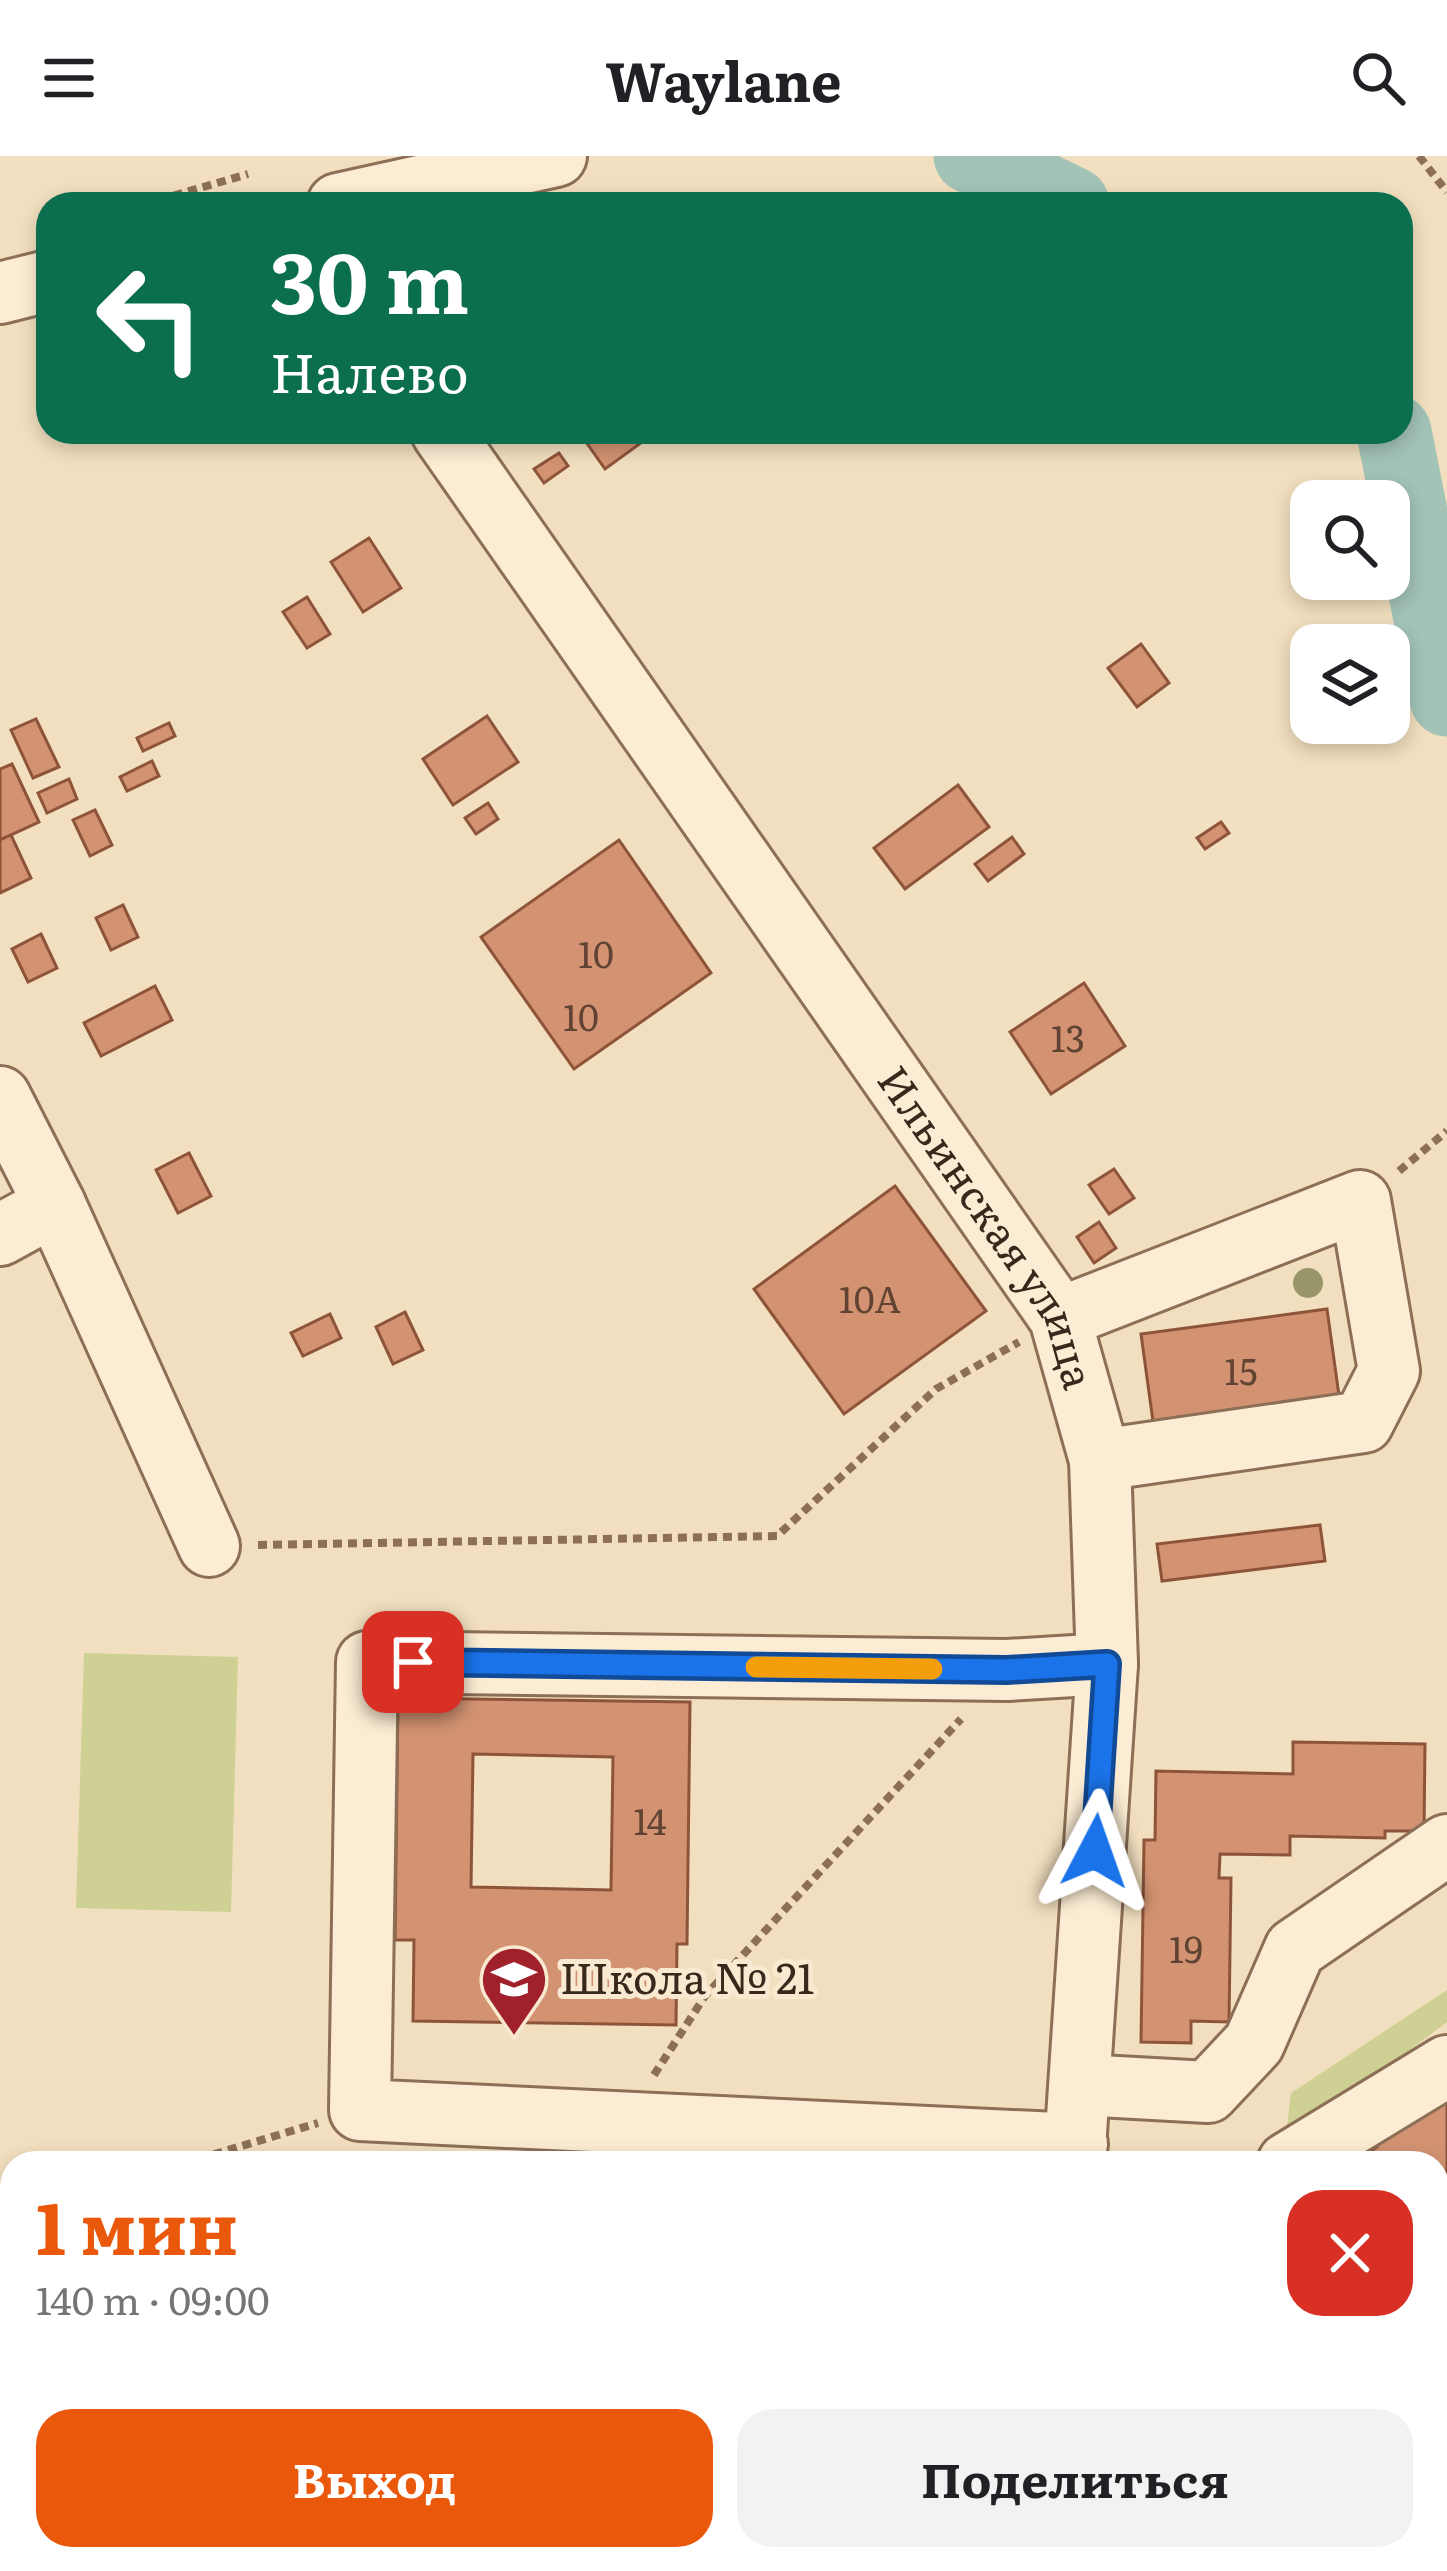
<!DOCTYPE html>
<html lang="ru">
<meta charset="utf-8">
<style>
:root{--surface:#fff;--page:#f2f2f2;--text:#202124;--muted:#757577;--accent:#ea580c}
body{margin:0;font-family:Literata,serif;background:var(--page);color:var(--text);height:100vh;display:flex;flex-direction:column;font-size:45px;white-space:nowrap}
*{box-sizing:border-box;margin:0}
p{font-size:39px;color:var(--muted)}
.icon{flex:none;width:66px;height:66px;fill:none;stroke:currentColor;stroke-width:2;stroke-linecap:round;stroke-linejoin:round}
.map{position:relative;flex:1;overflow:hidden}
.side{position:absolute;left:0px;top:1995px;width:1449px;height:420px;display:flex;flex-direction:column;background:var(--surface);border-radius:36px 36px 0 0;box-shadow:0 6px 18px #0003}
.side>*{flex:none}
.guide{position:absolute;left:36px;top:36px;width:1377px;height:252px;border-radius:36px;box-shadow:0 6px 18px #0003;background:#0b6e4f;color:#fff;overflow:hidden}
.buttons{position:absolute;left:1290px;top:324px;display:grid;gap:24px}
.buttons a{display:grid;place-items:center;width:120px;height:120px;border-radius:24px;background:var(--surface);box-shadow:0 6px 18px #0003;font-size:60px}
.pin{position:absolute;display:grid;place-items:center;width:102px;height:102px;color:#fff;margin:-51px;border-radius:24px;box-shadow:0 6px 18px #0006}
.me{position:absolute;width:132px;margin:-66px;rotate:4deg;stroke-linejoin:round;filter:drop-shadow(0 0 9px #0008)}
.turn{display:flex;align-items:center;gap:42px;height:252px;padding:0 36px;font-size:54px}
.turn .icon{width:156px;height:156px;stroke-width:2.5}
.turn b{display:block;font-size:84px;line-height:102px}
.round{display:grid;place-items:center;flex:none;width:126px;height:126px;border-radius:36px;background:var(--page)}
.overview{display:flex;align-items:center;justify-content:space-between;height:204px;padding:0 36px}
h1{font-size:72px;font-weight:700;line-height:90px;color:var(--accent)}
.action{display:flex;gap:24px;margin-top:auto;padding:24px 36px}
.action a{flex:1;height:138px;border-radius:36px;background:var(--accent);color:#fff;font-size:48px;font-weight:700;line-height:138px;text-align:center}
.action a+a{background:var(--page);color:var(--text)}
header{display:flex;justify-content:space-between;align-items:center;height:156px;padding:0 36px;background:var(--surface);font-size:54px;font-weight:700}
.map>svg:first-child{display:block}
.green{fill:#ced193}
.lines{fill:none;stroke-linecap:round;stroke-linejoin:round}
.river{stroke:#a3c3b7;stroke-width:75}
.building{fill:#d39372;stroke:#8d543a;stroke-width:3;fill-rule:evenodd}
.minor-casing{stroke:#8c6f56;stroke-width:66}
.path{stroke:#8c6f56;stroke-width:8;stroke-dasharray:9 6;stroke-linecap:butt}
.minor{stroke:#fcecd3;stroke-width:60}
.tree{fill:#989568}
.route-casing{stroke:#114b97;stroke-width:30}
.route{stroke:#1a73e8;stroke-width:21}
.slow{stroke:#f59e0b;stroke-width:21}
.labels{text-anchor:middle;stroke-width:10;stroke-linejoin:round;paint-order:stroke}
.number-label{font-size:36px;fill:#604332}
.street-label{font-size:42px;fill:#3a281c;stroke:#f8e9d0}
.poi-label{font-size:42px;fill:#3a281c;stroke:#f8e9d0;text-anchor:start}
</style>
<header><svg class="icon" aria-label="menu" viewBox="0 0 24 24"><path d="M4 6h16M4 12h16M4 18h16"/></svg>Waylane<svg class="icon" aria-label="search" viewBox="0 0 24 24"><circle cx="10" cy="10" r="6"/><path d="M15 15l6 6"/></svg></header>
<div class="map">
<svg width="1447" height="2415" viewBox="0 0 1447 2415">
<rect width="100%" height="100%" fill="#f2dfbf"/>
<!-- green -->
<g class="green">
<path d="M84 1497 238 1501 231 1756 76 1752Z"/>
<path d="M1447 1834V1866L1285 1988 1291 1937Z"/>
</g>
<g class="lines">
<!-- river -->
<g class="river">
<path d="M971 0 1072 48"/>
<path d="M1394 276 1447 543"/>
</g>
</g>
<!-- building -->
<g class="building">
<path d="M579 276H656L605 313Z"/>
<path d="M559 297 568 310 544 327 534 313Z"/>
<path d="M369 382 401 432 363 456 331 406Z"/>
<path d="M307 441 330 478 307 492 283 456Z"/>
<path d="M1141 488 1169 527 1137 551 1108 512Z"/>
<path d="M487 560 518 606 453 649 423 603Z"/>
<path d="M36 563 59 611 33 622 11 574Z"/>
<path d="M169 567 175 580 143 595 137 582Z"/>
<path d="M152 605 159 620 127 635 120 621Z"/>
<path d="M12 608 39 666 0 684V613Z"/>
<path d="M69 623 77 643 47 657 38 637Z"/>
<path d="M958 629 989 671 905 733 874 692Z"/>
<path d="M488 647 498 663 476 678 465 662Z"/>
<path d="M95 654 112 689 90 700 73 664Z"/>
<path d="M1221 666 1229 677 1205 693 1197 682Z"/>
<path d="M11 679 31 722 0 737V684Z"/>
<path d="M1012 681 1024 698 988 725 975 708Z"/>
<path d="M619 684 711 817 574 913 481 781Z"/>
<path d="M123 749 138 781 111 794 96 762Z"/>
<path d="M41 778 57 812 28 826 12 793Z"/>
<path d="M1084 827 1125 890 1051 938 1010 876Z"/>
<path d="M155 830 172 864 101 900 84 867Z"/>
<path d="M189 997 211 1040 178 1057 156 1014Z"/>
<path d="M1114 1013 1134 1042 1109 1058 1089 1029Z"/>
<path d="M895 1030 986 1155 844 1258 754 1133Z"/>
<path d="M1099 1066 1116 1092 1094 1107 1077 1081Z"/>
<path d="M1327 1153 1341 1254 1155 1280 1141 1178Z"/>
<path d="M405 1156 423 1194 393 1208 376 1171Z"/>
<path d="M330 1158 341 1182 303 1200 291 1177Z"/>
<path d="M1320 1369 1325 1405 1162 1425 1157 1388Z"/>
<path d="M398 1542 690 1546 687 1788H677L676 1869 413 1865 414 1784H395ZM473 1598 613 1601 611 1734 471 1731Z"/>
<path d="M1293 1586 1425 1588 1424 1675H1385V1682L1290 1680V1699L1220 1698 1219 1722H1231L1229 1866 1191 1865V1887L1141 1886 1144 1684H1155L1156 1615 1293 1618Z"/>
<path d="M1447 1935V2044L1437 2050V2007H1352L1377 1991 1371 1981Z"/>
</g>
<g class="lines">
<defs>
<g id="minor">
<path d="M338 48 556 0"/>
<path d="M0 137 48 125"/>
<path id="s1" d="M442 276 1060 1162 1100 1304 1107 1508 1074 2007"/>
<path d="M0 941 55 1049 209 1390"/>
<path d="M0 1079 55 1049"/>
<path d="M1060 1162 1360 1045 1389 1215 1363 1266 1100 1304"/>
<path d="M1081 1929 1208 1936 1254 1887 1295 1793 1447 1689"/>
<path d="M1077 1988 360 1954 367 1506 1007 1514 1107 1508"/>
<path d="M1288 2007 1447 1910"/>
<path d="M1437 2113 1447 2106"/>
<path d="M1032 2403V2415"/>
</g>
</defs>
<!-- minor casing -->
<use href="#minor" class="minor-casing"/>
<!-- path -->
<g class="path">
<path d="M1419 0 1447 36"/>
<path d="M145 48 248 18"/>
<path d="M1399 1015 1447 975"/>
<path d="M258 1389 777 1380 936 1233 1019 1186"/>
<path d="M654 1919 705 1840 961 1563"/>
<path d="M185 2007 318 1967"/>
<path d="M0 2064 12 2059"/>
<path d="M360 2415 364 2403"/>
<path d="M1148 2415 1161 2403"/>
</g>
<!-- minor -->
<use href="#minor" class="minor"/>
</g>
<!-- trees -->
<circle class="tree" cx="1308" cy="1127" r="15"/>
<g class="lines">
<defs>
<path id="route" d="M413 1506 1007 1514 1107 1508 1095 1695"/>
</defs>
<!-- route casing -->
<use href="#route" class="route-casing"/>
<!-- route -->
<use href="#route" class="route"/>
<!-- slow -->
<path class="slow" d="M756 1511 932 1513"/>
</g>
<!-- icons -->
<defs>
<symbol id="school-pin" viewBox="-11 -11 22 30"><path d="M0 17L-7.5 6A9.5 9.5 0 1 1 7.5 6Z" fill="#a0212c" stroke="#f8e9d0"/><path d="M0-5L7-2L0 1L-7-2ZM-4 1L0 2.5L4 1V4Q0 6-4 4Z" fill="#fff"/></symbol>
</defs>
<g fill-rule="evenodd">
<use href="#school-pin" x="476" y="1785" width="76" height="104"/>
</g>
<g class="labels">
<!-- number labels -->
<g class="number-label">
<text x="596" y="812">10</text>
<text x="581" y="875">10</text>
<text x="1068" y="896">13</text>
<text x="870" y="1157">10А</text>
<text x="1241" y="1229">15</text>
<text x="650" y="1679">14</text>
<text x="1186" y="1807">19</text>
</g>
<!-- street labels -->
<g class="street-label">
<text dy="15" stroke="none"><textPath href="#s1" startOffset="966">Ильинская улица</textPath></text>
</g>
<!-- poi labels -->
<g class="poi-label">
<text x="560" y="1838">Школа № 21</text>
</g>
</g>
</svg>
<div class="buttons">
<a><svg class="icon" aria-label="search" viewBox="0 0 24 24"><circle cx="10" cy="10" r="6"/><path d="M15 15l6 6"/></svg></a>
<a><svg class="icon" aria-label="layers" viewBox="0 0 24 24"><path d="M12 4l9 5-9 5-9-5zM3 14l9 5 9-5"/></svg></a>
</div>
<div class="pin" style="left:413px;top:1506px;background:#d93025"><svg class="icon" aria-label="arrive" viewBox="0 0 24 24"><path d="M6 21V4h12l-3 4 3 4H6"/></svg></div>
<svg class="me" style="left:1095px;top:1695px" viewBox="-20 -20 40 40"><path d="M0-17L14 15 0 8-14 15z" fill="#1a73e8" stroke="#fff" stroke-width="4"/></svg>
<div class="guide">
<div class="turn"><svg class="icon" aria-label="left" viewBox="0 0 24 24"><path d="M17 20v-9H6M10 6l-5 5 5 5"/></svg><div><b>30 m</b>Налево</div></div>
</div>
<section class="side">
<div class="overview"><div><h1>1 мин</h1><p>140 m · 09:00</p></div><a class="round" style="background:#d93025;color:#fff"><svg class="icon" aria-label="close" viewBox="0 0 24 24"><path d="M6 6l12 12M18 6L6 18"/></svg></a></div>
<div class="action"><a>Выход</a><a>Поделиться</a></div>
</section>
</div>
